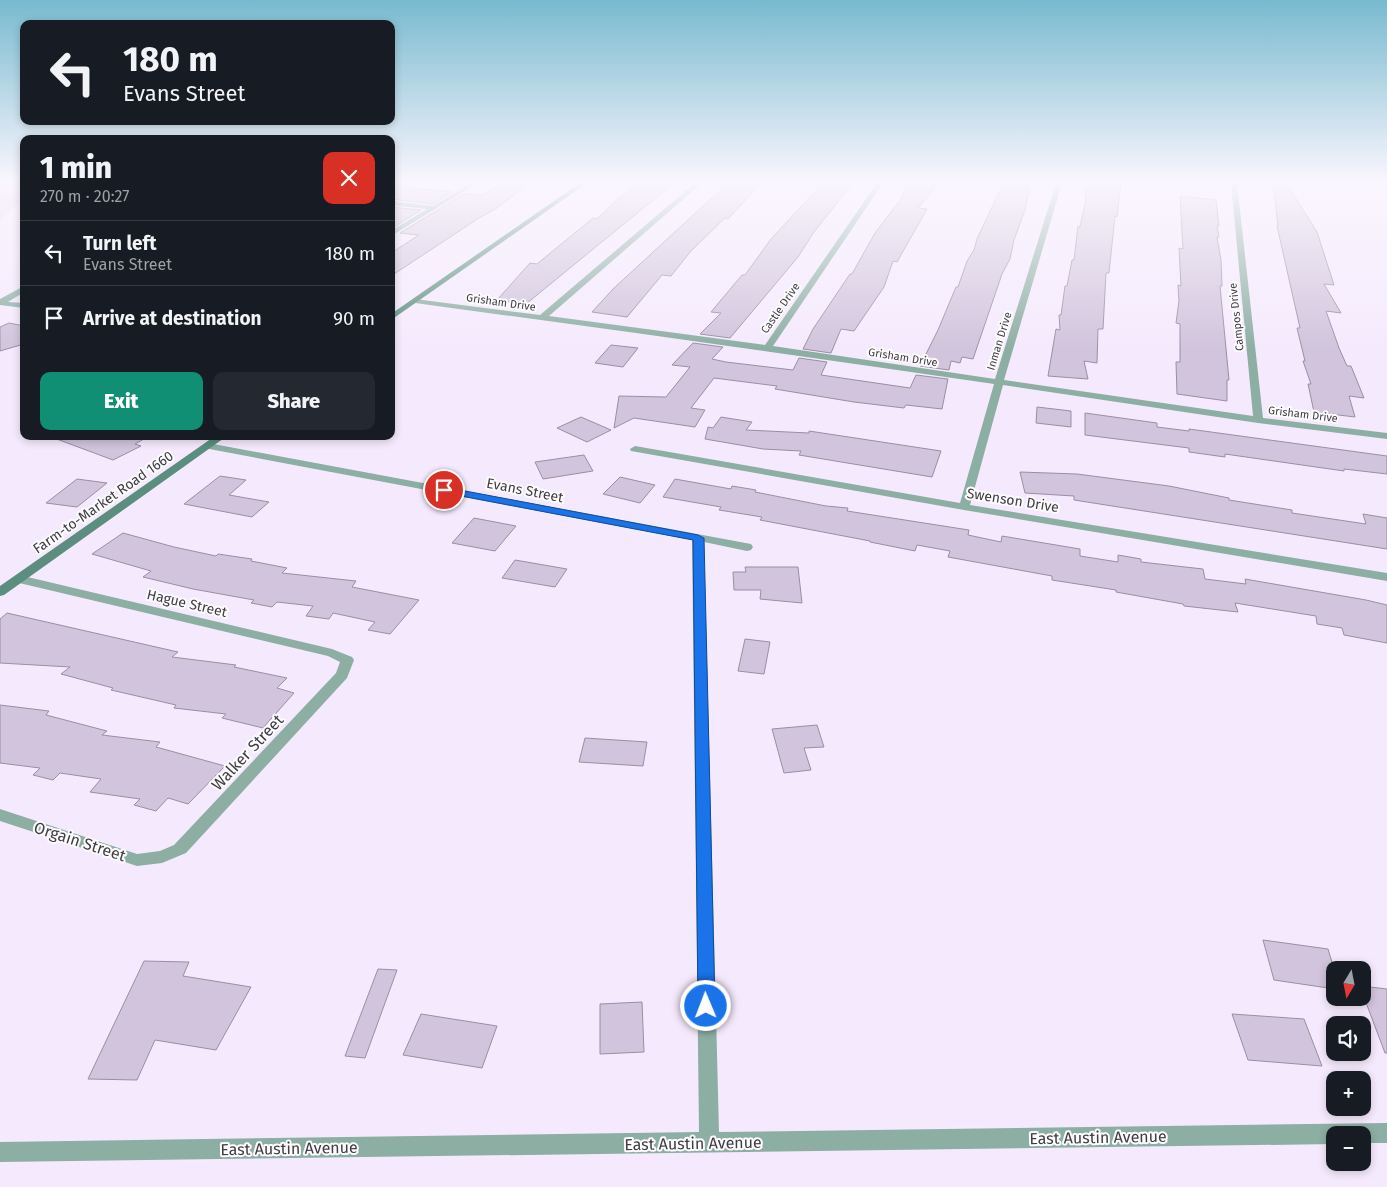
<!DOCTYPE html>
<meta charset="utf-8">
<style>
:root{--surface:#171b24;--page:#242831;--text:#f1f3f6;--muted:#9ea1a6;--line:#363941;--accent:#108f75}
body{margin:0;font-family:"Fira Sans",sans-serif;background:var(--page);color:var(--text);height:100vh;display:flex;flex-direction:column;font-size:19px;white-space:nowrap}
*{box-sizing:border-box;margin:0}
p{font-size:16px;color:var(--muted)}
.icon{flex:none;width:28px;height:28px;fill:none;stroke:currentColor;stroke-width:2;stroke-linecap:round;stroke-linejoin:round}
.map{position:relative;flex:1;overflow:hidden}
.drawer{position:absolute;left:20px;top:135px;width:375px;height:305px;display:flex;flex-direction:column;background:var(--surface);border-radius:10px;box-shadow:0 2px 8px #0003}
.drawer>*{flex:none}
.banner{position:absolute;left:20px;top:20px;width:375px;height:105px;border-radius:10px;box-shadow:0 2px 8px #0003;background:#171b24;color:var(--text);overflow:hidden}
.needle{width:32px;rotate:190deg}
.tools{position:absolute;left:1326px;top:961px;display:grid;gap:10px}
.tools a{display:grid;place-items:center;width:45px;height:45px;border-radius:10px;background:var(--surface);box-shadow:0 2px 8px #0003;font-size:25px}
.pin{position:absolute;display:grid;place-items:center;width:42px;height:42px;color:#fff;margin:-21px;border:2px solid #fff;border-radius:50%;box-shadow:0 1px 5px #0007}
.me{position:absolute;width:55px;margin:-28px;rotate:359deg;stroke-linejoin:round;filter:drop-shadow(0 0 4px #0008)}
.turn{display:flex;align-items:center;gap:18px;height:105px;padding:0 20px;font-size:22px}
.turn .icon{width:65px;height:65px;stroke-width:2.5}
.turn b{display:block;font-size:35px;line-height:42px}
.round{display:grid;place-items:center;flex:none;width:52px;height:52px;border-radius:10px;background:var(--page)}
.summary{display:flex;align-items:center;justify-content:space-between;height:85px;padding:0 20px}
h1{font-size:30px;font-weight:800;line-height:38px}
.primary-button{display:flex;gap:10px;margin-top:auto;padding:10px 20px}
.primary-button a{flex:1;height:58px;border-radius:10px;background:var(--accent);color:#fff;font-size:20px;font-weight:800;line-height:58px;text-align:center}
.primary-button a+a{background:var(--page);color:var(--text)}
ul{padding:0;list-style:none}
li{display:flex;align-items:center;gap:15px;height:65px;padding:0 20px;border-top:1px solid var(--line)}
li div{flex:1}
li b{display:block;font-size:19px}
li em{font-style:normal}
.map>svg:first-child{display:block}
.green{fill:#e5cff6}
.building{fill:#d1c4dc;stroke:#9a8ea3}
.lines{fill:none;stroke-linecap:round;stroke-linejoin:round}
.street{fill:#8daea3;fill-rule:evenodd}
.secondary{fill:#5b8e7f;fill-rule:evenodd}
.route{fill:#1a73e8;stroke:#114b97}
.labels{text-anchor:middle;stroke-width:4;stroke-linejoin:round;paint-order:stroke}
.far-street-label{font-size:11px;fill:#403b44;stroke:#fcfcfc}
.street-label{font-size:14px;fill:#403b44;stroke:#fcfcfc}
.near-street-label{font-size:16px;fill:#403b44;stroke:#fcfcfc}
</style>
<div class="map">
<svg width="1387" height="1187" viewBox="0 0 1387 1187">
<rect width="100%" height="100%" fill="#f5eafd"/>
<!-- green -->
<path class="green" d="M0 183H24V198L0 220Z"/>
<!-- building -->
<g class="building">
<path d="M505 183H530L497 208 479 218 391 276V253L419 235 400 233 464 194 482 195Z"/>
<path d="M640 183H674L526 304 497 300 530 263 537 264 593 218 597 219 618 199Z"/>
<path d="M728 183H761L728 219 725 218 691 251 671 276 662 275 627 317 592 312 613 289Z"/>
<path d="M823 183H853L814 232 798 257 730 338 700 334 721 313 711 312 742 275H745L771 239Z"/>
<path d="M908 183H939L918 208 927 209 897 262 893 261 884 287 854 331 841 329 831 353 803 349 813 329 850 274H852L875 233 901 199Z"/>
<path d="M1089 183H1121L1117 217 1115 216 1109 273H1106L1103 329H1098L1097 363 1084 361 1088 379 1048 376 1056 329 1060 330 1059 315H1061L1065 286H1067L1072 260H1074L1078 226 1080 227 1086 199 1084 187 1089 188Z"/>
<path d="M1273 183H1286L1317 232 1334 285 1324 284 1341 313 1326 311 1339 348 1347 366H1351L1364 398 1349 396 1355 417 1314 412 1308 384H1311L1303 361H1305L1297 328H1300L1277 226H1278Z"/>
<path d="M1003 184 1030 186 1025 210 1014 240 1010 259 1002 274 973 359 962 357 960 363 951 361 949 370 920 366 938 330 956 287H958L967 261 974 250 977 239Z"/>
<path d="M391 186 452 192 433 204 391 199Z"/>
<path d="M1180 196 1216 200 1219 226H1217L1219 237H1217L1221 260 1222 286H1220L1229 380H1227V401L1177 394 1176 362H1180V324L1176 323 1179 301 1178 285 1181 286 1179 248 1183 249Z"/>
<path d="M391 207 421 210 391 229Z"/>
<path d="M9 323 24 326V344L0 351V327Z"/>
<path d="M693 343 723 347 712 359 726 362 793 370 799 358 827 362 821 375 910 388 916 375 948 379 942 409 906 405 904 408 854 402 775 389 777 386 714 378 691 408 705 410 695 427 634 418 614 428 619 396 666 397 690 367 672 365Z"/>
<path d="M611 345 638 348 623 367 595 363Z"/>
<path d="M1037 407 1071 411V427L1036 423Z"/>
<path d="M1085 413 1157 423V427L1189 431V429L1387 456V474L1344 469V471L1225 454V457L1189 452V448L1085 435Z"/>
<path d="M581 417 611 430 587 442 557 428Z"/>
<path d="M721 417 752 422 746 430 809 433V431L941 451 932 477 799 455 801 451 763 449 705 439 708 427 713 428Z"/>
<path d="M54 436H149L135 444 141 446 113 460 54 438Z"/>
<path d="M584 455 593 471 543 479 535 462Z"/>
<path d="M1020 472 1077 474 1169 486 1229 498V500L1292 510V513L1366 524 1363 514 1387 518V549L1074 500V496L1025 493Z"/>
<path d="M220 476 246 480 229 495 269 502 252 517 184 504Z"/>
<path d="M620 477 655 485 640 503 603 494Z"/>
<path d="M77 479 107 483 77 507 46 503Z"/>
<path d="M675 479 731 489 732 486 756 490 755 492 826 506 848 508 847 511 969 530 968 535 1001 542 1002 536 1080 549V556L1118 562V555L1141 559V562L1203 569 1205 579 1246 584 1245 579 1366 600 1387 605V643L1344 635 1342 628 1317 624 1316 616 1235 603 1238 612 1184 606 1183 604 1116 592V590L1052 580V576L948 557 950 551 917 545 915 551 870 542V541L760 520 762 517 719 510 721 507 663 497Z"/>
<path d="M474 518 516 526 495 551 452 543Z"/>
<path d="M123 533 174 547 216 556 218 554 252 559 251 561 287 568 282 573 356 581 352 587 419 600 390 634 368 630 375 622 333 613 329 619 306 616 313 606 277 602 272 607 251 603 254 600 193 589 143 577 151 571 92 554Z"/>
<path d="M515 560 567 569 555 587 502 578Z"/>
<path d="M745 567H798L802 603 760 599 761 590H734L733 572H746Z"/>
<path d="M7 613 178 652 172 657 236 665 234 667 287 678 277 688 294 693 263 728 222 718 226 714 174 708 176 705 111 690 113 688 61 674 70 667 0 663V619Z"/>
<path d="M745 639 770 642 764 674 738 671Z"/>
<path d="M0 705 49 711 46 715 107 731 102 735 160 742 156 747 225 766 188 804 168 798 156 811 134 805 140 799 90 792 101 779 60 773 53 780 33 775 40 768 0 763Z"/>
<path d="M817 725 824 747 804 748 811 770 784 773 772 729Z"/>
<path d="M585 738 647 742 643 766 579 762Z"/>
<path d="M1263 940 1328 949 1335 972V989L1274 980Z"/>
<path d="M144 961 189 962 183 976 251 987 216 1050 155 1040 137 1080 88 1079Z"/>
<path d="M378 969 397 970 365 1058 345 1056Z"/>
<path d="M1362 986 1387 989V1053H1385L1362 992Z"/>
<path d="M642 1002 644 1052 600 1054V1004Z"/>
<path d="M421 1014 497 1026 482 1068 403 1055Z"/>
<path d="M1232 1014 1304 1019 1322 1066 1248 1060Z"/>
</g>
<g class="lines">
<!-- street -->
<g class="street">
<path d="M471 183H478L391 236V231L427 209 391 205V201L433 206Z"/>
<path d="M695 183H702L549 316 765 345 877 183H883L773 346 995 379 1056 183H1062L1004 380 1253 416 1231 183H1237L1263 418 1387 433V439L1258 423 1003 385 970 505 1387 573V581L964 510 631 451 630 449 635 446 960 503 994 384C801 356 608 329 415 303L411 301 415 299 540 315Z"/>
<path d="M24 286V292L8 302 24 303V308L0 305V299Z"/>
<path d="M208 443 751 544 753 547 751 550 747 551 704 542 719 1132 1387 1123V1143H1362V1135H1335V1144L0 1162V1142L699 1132 692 540 204 448 203 446Z"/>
<path d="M19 575 332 649 352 657 354 660 347 678 186 853 162 863 137 866 0 821V809L137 854 160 851 174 845 336 673 340 662 328 656 15 582 13 579 15 576Z"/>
</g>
<!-- secondary -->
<g class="secondary">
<path d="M580 183H587L391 320V314Z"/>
<path d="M215 436H227L4 595 0 596V586Z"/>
</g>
</g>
<!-- sky -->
<linearGradient id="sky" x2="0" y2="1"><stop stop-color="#78bacf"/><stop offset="0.52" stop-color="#faf6fe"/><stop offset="1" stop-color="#faf6fe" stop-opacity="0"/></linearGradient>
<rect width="1387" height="349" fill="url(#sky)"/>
<!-- route -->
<path class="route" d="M444 487 698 535 704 538 715 1006 712 1011 706 1013 700 1011 698 1006 693 540 440 492 439 490Z"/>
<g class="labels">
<!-- far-street labels -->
<g class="far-street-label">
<text transform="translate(501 302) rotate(8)" y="4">Grisham Drive</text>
<text transform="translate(780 308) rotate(-55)" y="4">Castle Drive</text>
<text transform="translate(1236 317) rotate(-96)" y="4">Campos Drive</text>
<text transform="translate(999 341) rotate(-73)" y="4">Inman Drive</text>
<text transform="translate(903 357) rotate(9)" y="4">Grisham Drive</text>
<text transform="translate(1303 414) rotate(7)" y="4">Grisham Drive</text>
</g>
<!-- street labels -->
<g class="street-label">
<text transform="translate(525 490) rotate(11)" y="5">Evans Street</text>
<text transform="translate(1013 500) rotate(9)" y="5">Swenson Drive</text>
<text transform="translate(103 502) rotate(-35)" y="5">Farm-to-Market Road 1660</text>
<text transform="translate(187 603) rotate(13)" y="5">Hague Street</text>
</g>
<!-- near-street labels -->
<g class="near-street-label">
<text transform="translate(247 752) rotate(-47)" y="6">Walker Street</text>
<text transform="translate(80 841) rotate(18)" y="6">Orgain Street</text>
<text transform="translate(1098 1137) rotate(-1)" y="6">East Austin Avenue</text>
<text transform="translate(693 1143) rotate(-1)" y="6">East Austin Avenue</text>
<text transform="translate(289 1148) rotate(-1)" y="6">East Austin Avenue</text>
</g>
</g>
</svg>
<div class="tools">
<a><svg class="needle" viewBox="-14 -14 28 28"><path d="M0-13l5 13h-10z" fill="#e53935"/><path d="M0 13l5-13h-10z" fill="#9ea1a6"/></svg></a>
<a><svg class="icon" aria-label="sound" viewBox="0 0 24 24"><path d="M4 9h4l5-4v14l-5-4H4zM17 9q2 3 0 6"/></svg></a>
<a>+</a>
<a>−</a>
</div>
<div class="pin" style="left:444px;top:490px;background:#d93025"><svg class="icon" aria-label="arrive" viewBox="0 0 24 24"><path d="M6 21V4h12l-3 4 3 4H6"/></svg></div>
<svg class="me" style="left:706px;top:1006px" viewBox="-20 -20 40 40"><circle r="17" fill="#1a73e8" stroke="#fff" stroke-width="3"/><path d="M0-11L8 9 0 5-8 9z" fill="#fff"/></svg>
<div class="banner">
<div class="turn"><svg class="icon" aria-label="left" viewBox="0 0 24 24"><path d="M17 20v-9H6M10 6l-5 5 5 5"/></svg><div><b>180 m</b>Evans Street</div></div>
</div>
<section class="drawer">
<div class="summary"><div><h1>1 min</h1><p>270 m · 20:27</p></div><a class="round" style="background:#d93025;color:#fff"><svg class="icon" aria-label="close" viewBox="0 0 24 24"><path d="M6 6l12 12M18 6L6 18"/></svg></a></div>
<ul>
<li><svg class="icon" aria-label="left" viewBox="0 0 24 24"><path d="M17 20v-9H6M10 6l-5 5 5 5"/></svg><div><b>Turn left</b><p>Evans Street</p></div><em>180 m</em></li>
<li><svg class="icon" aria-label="arrive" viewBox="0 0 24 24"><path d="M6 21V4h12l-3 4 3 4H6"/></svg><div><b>Arrive at destination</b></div><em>90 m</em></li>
</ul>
<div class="primary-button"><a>Exit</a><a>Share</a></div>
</section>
</div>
